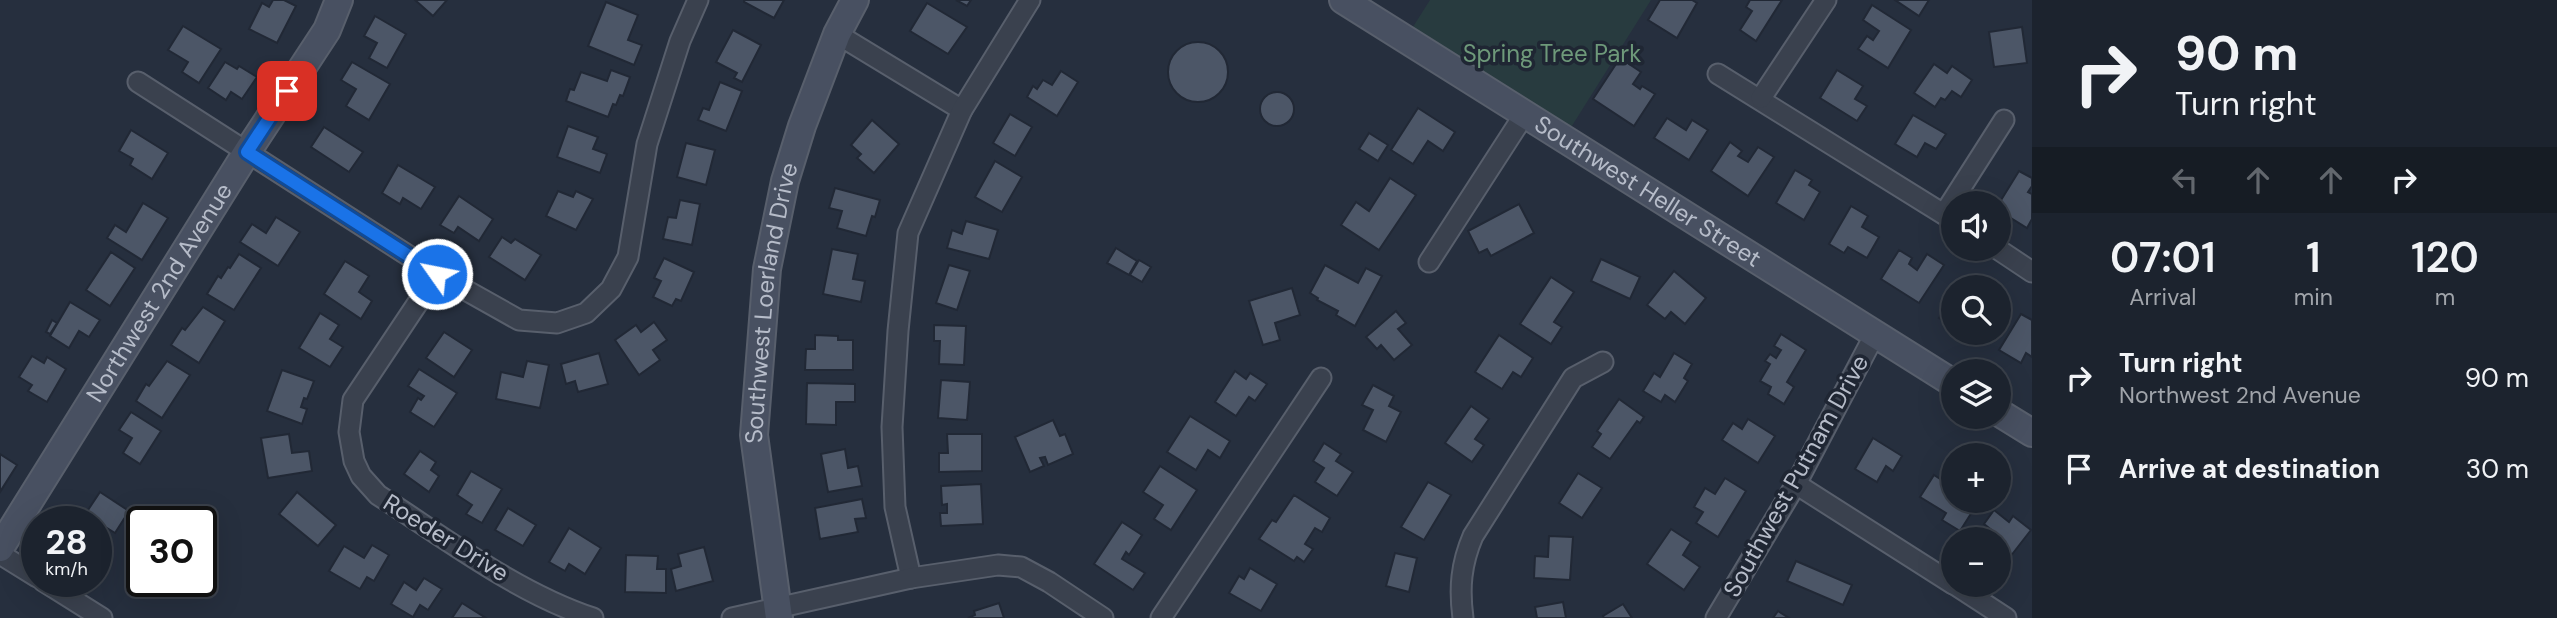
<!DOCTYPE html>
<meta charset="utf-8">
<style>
:root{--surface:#1c232e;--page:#252b36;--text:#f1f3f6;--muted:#a0a4aa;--line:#3a404a}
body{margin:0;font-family:"DM Sans",sans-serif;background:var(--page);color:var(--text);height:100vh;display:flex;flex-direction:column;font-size:26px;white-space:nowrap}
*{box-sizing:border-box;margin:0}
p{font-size:23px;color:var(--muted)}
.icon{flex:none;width:38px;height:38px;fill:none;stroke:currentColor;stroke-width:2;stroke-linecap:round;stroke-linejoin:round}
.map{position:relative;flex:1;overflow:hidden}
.drawer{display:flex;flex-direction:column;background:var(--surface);width:525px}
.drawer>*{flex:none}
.banner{background:#1c232e;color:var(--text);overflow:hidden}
.fabs{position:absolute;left:1941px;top:191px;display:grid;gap:14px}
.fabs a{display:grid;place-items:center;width:70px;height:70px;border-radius:50%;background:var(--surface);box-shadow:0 7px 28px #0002,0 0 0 2px var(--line);font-size:35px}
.speed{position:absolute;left:21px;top:506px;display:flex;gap:14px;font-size:35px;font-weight:700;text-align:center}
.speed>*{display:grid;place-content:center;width:91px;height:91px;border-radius:50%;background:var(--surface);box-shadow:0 7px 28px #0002,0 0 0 2px var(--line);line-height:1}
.speed small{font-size:18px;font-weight:400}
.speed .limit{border:4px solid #111;border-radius:10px;background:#fff;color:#111}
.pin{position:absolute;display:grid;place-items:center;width:60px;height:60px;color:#fff;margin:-30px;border-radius:14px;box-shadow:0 4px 10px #0006}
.me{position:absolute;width:77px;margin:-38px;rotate:303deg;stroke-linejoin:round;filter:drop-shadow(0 0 5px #0008)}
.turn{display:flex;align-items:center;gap:24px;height:147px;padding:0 28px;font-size:32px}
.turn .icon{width:91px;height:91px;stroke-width:2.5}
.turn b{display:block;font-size:49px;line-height:60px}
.lanes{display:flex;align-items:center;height:66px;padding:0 28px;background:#0003;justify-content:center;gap:35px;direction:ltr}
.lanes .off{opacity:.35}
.eta{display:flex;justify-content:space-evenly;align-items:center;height:119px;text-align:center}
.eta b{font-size:42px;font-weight:600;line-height:49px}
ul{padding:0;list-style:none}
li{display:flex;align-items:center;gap:21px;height:91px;padding:0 28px}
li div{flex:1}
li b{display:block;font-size:26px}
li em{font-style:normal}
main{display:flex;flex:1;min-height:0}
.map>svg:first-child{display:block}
.green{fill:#283b3f}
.building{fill:#4c5667;stroke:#212835;stroke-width:2}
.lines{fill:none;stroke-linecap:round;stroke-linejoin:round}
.street-casing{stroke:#585f6c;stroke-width:23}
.secondary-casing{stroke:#585f6c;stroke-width:30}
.street{stroke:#3a414e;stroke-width:19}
.secondary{stroke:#485061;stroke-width:26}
.route-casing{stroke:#114b97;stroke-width:18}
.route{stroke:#1a73e8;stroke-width:12}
.labels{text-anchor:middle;stroke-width:7;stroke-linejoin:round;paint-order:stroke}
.park-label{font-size:24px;fill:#6e997a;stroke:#1f2633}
.street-label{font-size:24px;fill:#b6bcc9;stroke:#1f2633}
</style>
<main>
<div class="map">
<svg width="2032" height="618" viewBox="0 0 2032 618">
<rect width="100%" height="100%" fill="#262f3e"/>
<!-- green -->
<path class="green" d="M1430 0H1651L1570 129 1411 30Z"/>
<!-- building -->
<g class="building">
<path d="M273 0H284L296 6 277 43 249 29 262 3 269 7Z"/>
<path d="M415 0H447L433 16Z"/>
<path d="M744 0H784L774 18 744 2Z"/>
<path d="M956 0H971L967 6Z"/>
<path d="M1660 0H1692L1697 3 1677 38 1648 20Z"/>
<path d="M1750 0H1782L1756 41 1740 30 1752 11 1746 7Z"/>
<path d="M1895 0H1929L1919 16Z"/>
<path d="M606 2 638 15 628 40 642 45 634 65 588 46Z"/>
<path d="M927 3 967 27 948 54 910 31Z"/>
<path d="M1872 5 1911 30 1888 68 1858 49 1867 36 1873 40 1879 31 1863 20Z"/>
<path d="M375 16 406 34 387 68 369 58 377 43 364 36Z"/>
<path d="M183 26 221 49 199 83 182 72 188 62 168 50Z"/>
<path d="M2022 27 2027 63 1994 67 1989 32Z"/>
<path d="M733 30 761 45 742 82 734 78 737 73 716 62Z"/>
<circle cx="1198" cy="72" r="30"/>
<path d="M1620 58 1641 72 1633 84 1640 89 1642 86 1655 94 1634 126 1593 99Z"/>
<path d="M225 62 237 69 239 66 257 77 242 99 231 92 226 100 208 88Z"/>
<path d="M352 62 390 84 369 120 346 106 356 89 341 80Z"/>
<path d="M1934 64 1947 73 1952 66 1972 80 1961 97 1952 91 1945 100 1941 98 1935 107 1914 93Z"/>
<path d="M611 70 630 77 623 96 620 95 616 105 613 104 608 117 566 101 570 89 574 90 581 72 607 81Z"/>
<path d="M1837 70 1863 86 1855 99 1867 106 1857 121 1820 98Z"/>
<path d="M1061 71 1078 82 1057 116 1027 97 1033 86 1037 89 1043 80 1052 85Z"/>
<path d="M720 82 742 91 726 131 698 120 703 108 709 110Z"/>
<circle cx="1277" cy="109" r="17"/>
<path d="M1418 108 1455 132 1443 151 1428 141 1413 164 1391 150Z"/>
<path d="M1010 114 1032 127 1015 156 993 143Z"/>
<path d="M1913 115 1946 134 1936 149 1925 143 1917 157 1895 144Z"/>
<path d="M1667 118 1686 130 1692 120 1708 130 1689 160 1654 138Z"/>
<path d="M872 120 899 144 874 173 857 158 861 154 851 145Z"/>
<path d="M568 126 598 137 593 149 607 154 600 173 557 157Z"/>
<path d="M324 127 363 152 349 172 311 147Z"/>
<path d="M131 130 168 153 152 179 130 165 133 159 119 151Z"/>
<path d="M1369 133 1388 145 1378 161 1359 149Z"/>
<path d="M1730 142 1742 151 1738 156 1748 162 1758 147 1774 157 1748 196 1711 171Z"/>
<path d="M686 143 715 150 706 185 677 177Z"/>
<path d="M995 161 1022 177 1002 212 975 197Z"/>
<path d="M398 165 435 187 421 209 403 198 400 204 382 193Z"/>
<path d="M1795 170 1812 180 1809 185 1820 192 1804 220 1776 203Z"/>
<path d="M2019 171 2032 178V186L2028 192 2032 194V219L2027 228 1998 210V205Z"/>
<path d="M1390 178 1416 195 1379 250 1341 225 1356 202 1369 211Z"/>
<path d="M835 188 880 200 875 217 872 216 866 236 837 228 842 211 829 208Z"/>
<path d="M558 191 573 197 576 191 593 199 576 230 546 216Z"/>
<path d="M459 196 493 219 479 241 458 227 454 233 440 225Z"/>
<path d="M680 200 700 204 692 245 663 239 668 217 676 218Z"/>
<path d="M143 203 168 218 142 260 107 238 115 225 126 232Z"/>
<path d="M1519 204 1534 233 1491 256 1487 249 1479 253 1468 231Z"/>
<path d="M1851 206 1868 216 1862 227 1879 237 1867 258 1848 247 1844 253 1829 244Z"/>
<path d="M276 217 300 232 278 266 240 242 252 224 266 233Z"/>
<path d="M966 221 998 230 989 259 947 248 952 230 962 234Z"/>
<path d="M502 237 511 243 515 239 541 255 525 280 489 257Z"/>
<path d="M1116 248 1137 261 1129 275 1107 263Z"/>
<path d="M832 249 858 254 853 279 865 281 861 302 823 294Z"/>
<path d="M1899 250 1912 258 1909 264 1917 270 1927 254 1944 265 1919 303 1881 279Z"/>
<path d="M111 252 135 268 110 306 86 290Z"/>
<path d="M239 254 261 268 234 310 207 294 218 276 221 278 228 267 230 268Z"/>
<path d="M664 258 694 272 681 301 676 299 672 306 653 297 661 281 654 278Z"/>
<path d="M1601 259 1640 277 1630 299 1591 281Z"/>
<path d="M1139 260 1151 267 1142 282 1130 275Z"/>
<path d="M345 261 369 276 359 292 372 301 361 319 324 294Z"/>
<path d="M949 265 970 271 957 310 936 303Z"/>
<path d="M1325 265 1358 283 1366 268 1382 276 1355 326 1336 315 1338 311 1317 300 1318 298 1310 293Z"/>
<path d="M1674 271 1706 298 1685 324 1671 312 1665 319 1647 305Z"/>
<path d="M1551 277 1574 292 1554 322 1562 327 1551 344 1520 324Z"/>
<path d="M1292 288 1300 315 1275 323 1280 340 1263 345 1249 301Z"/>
<path d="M1953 296V327L1939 318Z"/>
<path d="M70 302 100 320 89 337 79 331 69 348 50 336Z"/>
<path d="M203 307 225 321 199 363 171 345 182 328 185 330Z"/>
<path d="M1396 311 1406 323 1398 329 1412 345 1394 360 1381 345 1377 349 1366 337Z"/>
<path d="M320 313 339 325 330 339 343 347 330 367 299 348Z"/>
<path d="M2021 314 2032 320V357L2026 353 2021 363 1999 350Z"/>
<path d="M52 320 57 323 50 334 46 332Z"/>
<path d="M654 322 667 340 653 350 660 360 639 375 615 340 636 325 641 332Z"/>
<path d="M934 325 966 326 964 365 939 364 940 341H934Z"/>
<path d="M444 332 472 350 454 377 426 358Z"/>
<path d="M1781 334 1806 350 1787 382 1794 387 1784 404 1768 394 1771 387 1760 381 1770 364 1765 361 1770 354 1776 358 1781 350 1774 346Z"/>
<path d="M815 335 838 336V340H853V370H805L806 349H815Z"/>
<path d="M1499 335 1533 358 1521 377 1513 372 1502 389 1475 372Z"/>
<path d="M599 353 608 384 578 392 575 381 566 384 561 364Z"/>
<path d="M1674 353 1692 364 1684 378 1688 381 1675 402 1665 395 1661 402 1643 391 1654 373 1660 377Z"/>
<path d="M32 356 44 363 47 357 66 369 47 402 28 391 32 385 19 377Z"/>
<path d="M167 361 190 375 162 418 136 401 146 384 149 386Z"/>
<path d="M527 361 549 365 540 408 496 399 501 372 523 377Z"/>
<path d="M419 369 457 393 434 427 410 412 418 398 421 400 424 396 408 386Z"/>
<path d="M282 370 314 381 307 399 304 398 301 407 307 409 302 424 267 411Z"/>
<path d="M1235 371 1246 379 1250 373 1267 384 1255 401 1249 397 1236 416 1215 402Z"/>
<path d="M941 380 970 382 967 420 938 418Z"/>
<path d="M807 383 855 384V402H836V425L806 424Z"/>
<path d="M1373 385 1394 396 1389 406 1401 412 1386 442 1363 430 1373 410 1362 405Z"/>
<path d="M1619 399 1644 417 1640 423 1637 421 1610 459 1592 447 1601 434 1597 431Z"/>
<path d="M1471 406 1489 419 1475 439 1484 445 1472 462 1445 443Z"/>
<path d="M131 412 161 431 140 464 123 453 132 438 119 430Z"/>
<path d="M1190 416 1230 441 1220 458 1208 450 1196 470 1167 452Z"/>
<path d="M1748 419 1775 436 1758 463 1722 440 1733 423 1742 429Z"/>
<path d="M1053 420 1060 436 1065 434 1073 454 1048 465 1045 457 1040 458 1044 466 1030 472 1015 437Z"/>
<path d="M289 434 292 453 309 451 312 471 268 478 261 438Z"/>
<path d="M947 434H982V471L939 472V453H948Z"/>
<path d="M1873 438 1902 456 1893 471 1886 466 1877 482 1855 469Z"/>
<path d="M1324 443 1341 454 1336 461 1353 472 1337 496 1315 482 1324 468 1313 461Z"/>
<path d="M845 449 848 468 858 466 862 486 828 492 821 454Z"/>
<path d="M420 451 436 462 431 470 439 476 429 492 404 474Z"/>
<path d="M0 454 17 465 0 492Z"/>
<path d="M1160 466 1197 490 1171 530 1154 519 1163 505 1143 492Z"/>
<path d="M471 471 502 489 482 523 466 514 472 505 457 495Z"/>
<path d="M1578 473 1602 488 1582 518 1559 503Z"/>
<path d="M1934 475 1948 484 1951 479 1953 481V500H1967L1963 506 1972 512 1960 531 1942 520 1946 513 1920 497Z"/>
<path d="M1725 478 1746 491 1718 537 1696 523 1703 512 1694 507 1705 488 1715 494Z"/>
<path d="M1428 482 1451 495 1424 540 1401 527Z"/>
<path d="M981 484 983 524 941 526 940 513H947V504L942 505 941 486Z"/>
<path d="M100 492 129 511 115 533 107 528 99 539 96 537V522H80Z"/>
<path d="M297 492 336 525 318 546 279 514Z"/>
<path d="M1294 495 1330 518 1322 532 1315 528 1305 544 1313 549 1304 562 1297 557 1294 561 1259 539 1272 520 1276 522Z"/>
<path d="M862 499 866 518 855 519 858 532 820 539 815 508Z"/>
<path d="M508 508 536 525 523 546 495 530Z"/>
<path d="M1994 510 2009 522 2013 516 2031 530 2003 566 1998 563V539H1989L1994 532 1984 524Z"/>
<path d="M1122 522 1142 535 1129 555 1126 552 1122 559 1145 573 1133 590 1094 564Z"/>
<path d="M569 528 601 548 585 574 569 564 565 571 549 562Z"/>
<path d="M1671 529 1691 542 1683 555 1700 567 1684 590 1647 564Z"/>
<path d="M1549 536 1573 537 1570 580 1534 578 1535 556 1548 557Z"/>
<path d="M140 542 142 543V580L135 576 137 571 126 564Z"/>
<path d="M372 545 389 555 374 581 367 577 360 589 329 571 344 546 364 558Z"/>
<path d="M704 547 713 581 676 591 671 569 681 566 678 554Z"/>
<path d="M1395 553 1417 558 1409 592 1386 586Z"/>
<path d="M626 555 658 556 657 569H666V593L625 592Z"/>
<path d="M1796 561 1852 585 1843 605 1787 581Z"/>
<path d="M1250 568 1277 584 1261 611 1229 593 1239 576 1244 579Z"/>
<path d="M424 578 442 589 428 610 420 605 413 617 391 604 404 582 416 590Z"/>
<path d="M143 581H171L165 589 154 582 151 586Z"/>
<path d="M1563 602 1566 618H1537L1535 607Z"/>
<path d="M462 603 486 618H452Z"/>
<path d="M999 603 1004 618H968L975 615 974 611Z"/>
<path d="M1623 604 1632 618H1604L1603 616Z"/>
<path d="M1778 611 1789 618H1773Z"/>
</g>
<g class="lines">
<defs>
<g id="street">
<path d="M837 34 962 110"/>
<path d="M1718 74 1953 220"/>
<path d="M138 82 437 274 519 320 557 323 586 313 611 289 628 257 647 144 680 41 698 0"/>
<path d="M1761 98 1826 0"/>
<path d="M1944 214 2004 120"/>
<path d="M1996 248 2032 272"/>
<path d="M1429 262 1524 115"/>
<path d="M437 274 353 400 349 432 354 461 361 476 378 495C445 538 517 593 593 618"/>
<path d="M1796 484 1953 584"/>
<path d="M0 554 37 577"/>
<path d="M911 578 895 507 892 427 898 331 908 233 962 110 1030 0"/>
<path d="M43 581 102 618"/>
<path d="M1954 584 2006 618"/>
<path d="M732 618 911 578 998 565 1021 567 1049 582 1103 618"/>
<path d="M1161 618 1321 378"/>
<path d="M1463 618C1459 588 1461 564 1473 536L1573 378 1603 362"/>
<path d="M1716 618 1796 484 1875 334"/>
</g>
<g id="secondary">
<path id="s1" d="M1343 0 1953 383"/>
<path d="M1998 412 2032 433"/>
<path id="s2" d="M0 548 247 152 327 30 339 0"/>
<path id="s3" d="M779 618 754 435 767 269 785 181 802 126 837 34 855 0"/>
</g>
</defs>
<!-- street casing -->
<use href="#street" class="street-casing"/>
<!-- secondary casing -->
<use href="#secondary" class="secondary-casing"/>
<!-- street -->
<use href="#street" class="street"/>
<!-- secondary -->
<use href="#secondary" class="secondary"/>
</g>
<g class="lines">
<defs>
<path id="route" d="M287 91 247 152 437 274"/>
</defs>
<!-- route casing -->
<use href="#route" class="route-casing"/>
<!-- route -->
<use href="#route" class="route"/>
</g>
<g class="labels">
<!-- park labels -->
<g class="park-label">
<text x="1552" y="62">Spring Tree Park</text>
</g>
<!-- street labels -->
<g class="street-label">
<text dy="8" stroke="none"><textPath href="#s1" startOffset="360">Southwest Heller Street</textPath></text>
<text dy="8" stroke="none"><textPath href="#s2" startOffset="301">Northwest 2nd Avenue</textPath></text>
<text dy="8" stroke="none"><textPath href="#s3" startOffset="318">Southwest Loerland Drive</textPath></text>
<text transform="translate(1796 476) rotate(-61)" y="8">Southwest Putnam Drive</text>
<text transform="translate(446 538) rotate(32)" y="8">Roeder Drive</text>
</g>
</g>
</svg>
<div class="fabs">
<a><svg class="icon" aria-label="sound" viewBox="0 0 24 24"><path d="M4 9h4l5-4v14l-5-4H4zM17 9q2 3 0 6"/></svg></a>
<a><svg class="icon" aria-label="search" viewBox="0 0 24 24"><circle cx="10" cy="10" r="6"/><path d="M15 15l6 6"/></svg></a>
<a><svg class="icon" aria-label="layers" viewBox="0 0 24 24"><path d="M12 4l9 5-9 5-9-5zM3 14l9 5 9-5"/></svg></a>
<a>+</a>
<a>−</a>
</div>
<div class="speed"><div>28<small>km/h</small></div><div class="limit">30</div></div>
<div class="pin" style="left:287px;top:91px;background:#d93025"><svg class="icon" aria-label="arrive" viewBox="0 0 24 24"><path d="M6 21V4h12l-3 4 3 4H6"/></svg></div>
<svg class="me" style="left:437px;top:274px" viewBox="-20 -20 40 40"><circle r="17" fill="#1a73e8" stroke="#fff" stroke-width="3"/><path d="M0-11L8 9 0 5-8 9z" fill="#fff"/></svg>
</div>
<section class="drawer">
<div class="banner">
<div class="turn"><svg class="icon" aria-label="right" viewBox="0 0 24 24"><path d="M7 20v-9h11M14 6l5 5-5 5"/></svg><div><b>90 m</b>Turn right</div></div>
<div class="lanes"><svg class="icon off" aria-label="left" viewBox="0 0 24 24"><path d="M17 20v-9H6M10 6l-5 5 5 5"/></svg><svg class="icon off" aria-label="ahead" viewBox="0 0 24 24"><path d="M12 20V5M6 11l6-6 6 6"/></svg><svg class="icon off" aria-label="ahead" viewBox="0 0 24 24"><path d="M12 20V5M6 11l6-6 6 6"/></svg><svg class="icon" aria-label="right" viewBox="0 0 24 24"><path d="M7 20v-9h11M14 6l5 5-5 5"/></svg></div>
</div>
<div class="eta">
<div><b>07:01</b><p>Arrival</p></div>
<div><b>1</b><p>min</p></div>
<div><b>120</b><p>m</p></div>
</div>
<ul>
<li><svg class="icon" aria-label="right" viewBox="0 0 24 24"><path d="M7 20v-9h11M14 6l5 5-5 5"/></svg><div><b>Turn right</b><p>Northwest 2nd Avenue</p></div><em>90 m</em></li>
<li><svg class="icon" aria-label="arrive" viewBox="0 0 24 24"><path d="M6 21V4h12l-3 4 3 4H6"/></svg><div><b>Arrive at destination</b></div><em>30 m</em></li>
</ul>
</section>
</main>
